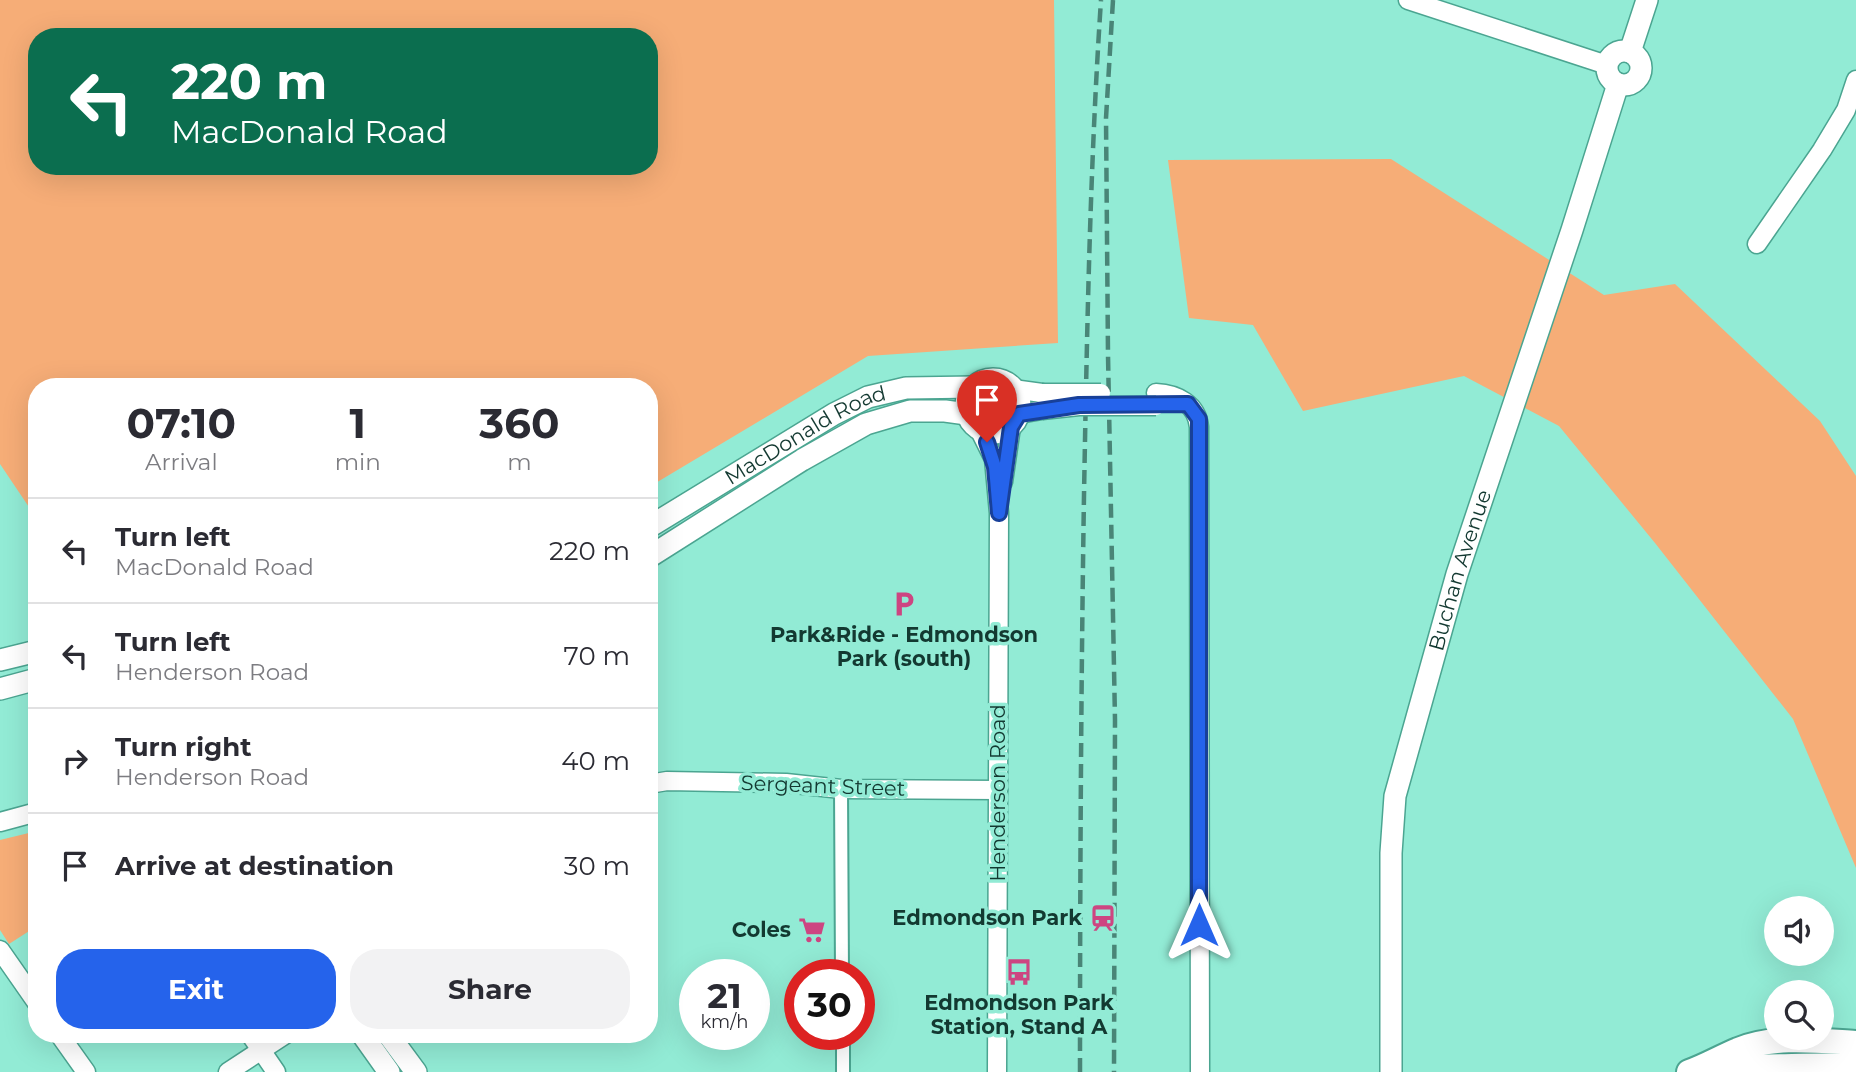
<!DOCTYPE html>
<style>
:root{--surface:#fff;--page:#f2f2f3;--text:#2b2b33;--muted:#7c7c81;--line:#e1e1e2;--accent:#2563eb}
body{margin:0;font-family:Montserrat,sans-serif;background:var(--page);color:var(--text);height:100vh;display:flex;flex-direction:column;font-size:26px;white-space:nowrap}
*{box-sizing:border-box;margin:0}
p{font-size:23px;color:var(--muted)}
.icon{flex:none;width:38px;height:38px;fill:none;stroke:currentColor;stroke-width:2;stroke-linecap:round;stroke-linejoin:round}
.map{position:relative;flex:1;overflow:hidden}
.panel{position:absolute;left:28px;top:378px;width:630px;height:665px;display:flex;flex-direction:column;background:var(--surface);border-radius:28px;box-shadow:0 7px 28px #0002}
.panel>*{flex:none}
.hud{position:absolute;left:28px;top:28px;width:630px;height:147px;border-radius:28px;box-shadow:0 7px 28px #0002;background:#0b6e4f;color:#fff;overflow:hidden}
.tools{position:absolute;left:1764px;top:896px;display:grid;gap:14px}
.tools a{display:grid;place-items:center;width:70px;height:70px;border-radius:50%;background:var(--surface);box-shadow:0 7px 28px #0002;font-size:35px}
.speed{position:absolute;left:679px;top:959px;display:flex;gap:14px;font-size:35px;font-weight:700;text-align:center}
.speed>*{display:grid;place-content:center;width:91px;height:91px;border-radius:50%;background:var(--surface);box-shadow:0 7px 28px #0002;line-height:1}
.speed small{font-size:18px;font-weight:400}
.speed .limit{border:10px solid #d22;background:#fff;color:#111}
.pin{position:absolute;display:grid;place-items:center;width:60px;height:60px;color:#fff;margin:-72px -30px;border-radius:50% 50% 50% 0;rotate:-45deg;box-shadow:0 0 7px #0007}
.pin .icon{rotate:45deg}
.me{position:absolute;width:77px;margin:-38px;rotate:0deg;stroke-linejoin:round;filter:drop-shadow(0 0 5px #0008)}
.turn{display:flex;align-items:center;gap:24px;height:147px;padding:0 28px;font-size:32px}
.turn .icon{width:91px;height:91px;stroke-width:2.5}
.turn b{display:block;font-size:49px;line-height:60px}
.eta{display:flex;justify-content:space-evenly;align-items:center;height:119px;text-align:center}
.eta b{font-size:42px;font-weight:700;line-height:49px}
.primary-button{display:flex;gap:14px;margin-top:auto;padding:14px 28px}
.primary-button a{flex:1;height:80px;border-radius:28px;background:var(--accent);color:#fff;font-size:28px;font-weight:700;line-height:80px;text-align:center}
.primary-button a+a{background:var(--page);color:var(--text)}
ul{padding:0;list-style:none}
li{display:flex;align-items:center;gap:21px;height:105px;padding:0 28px;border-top:2px solid var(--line)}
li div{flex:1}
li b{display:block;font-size:26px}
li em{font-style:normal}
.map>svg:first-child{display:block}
.green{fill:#f6ad77;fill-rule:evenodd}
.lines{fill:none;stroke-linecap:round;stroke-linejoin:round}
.pedestrian-casing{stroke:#4ba591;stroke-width:16}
.minor-casing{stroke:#4ba591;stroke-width:21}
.tertiary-casing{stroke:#4ba591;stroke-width:24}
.secondary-casing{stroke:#4ba591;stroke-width:28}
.pedestrian{stroke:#fff;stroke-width:12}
.minor{stroke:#fff;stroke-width:18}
.tertiary{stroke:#fff;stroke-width:21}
.secondary{stroke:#fff;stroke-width:24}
.rail{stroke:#498577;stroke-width:4.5;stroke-dasharray:14 7;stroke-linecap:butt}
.minor-bridge-casing{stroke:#4ba591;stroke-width:21;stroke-linecap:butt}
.minor-bridge{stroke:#fff;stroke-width:18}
.route-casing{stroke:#184099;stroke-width:18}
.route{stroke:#2563eb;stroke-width:12}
.labels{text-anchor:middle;stroke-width:7;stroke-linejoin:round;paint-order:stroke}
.street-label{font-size:21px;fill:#133931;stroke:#92ebd5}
.poi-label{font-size:21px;font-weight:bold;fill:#133931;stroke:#92ebd5}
</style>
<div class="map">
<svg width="1856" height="1072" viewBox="0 0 1856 1072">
<rect width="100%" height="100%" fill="#92ebd5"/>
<!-- green -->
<g class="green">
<path d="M0 0H1054L1058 343 868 356 649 487V387H37V519L0 464ZM37 37H649V166H37Z"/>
<path d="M1391 159 1604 295 1675 284 1820 421 1856 476V868L1793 719 1655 543 1559 426 1464 376 1303 411 1253 325 1189 318 1168 160Z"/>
<path d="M37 831V926L9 944 0 930V840Z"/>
</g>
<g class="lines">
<defs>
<g id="pedestrian">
<path d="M841 789 842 975"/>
<path d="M843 1034V1072"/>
</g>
<g id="minor">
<path d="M1408 0 1607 65"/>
<path d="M1757 244 1822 150 1846 110 1856 80"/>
<path d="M1013 389 1042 393"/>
<path d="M1156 393C1177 394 1197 404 1199 427L1200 1072"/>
<path d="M1019 414 1042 410"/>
<path d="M979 429 994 459 999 513 997 1072"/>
<path d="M1003 482 1011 427"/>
<path d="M649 784 667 781 786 783 841 789 998 790"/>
<path d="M0 822 37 812"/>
<path d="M0 950 37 1003"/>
<path d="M59 1034 86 1072"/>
<path d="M250 1034 276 1072"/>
<path d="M228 1072 286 1034"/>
</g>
<g id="tertiary">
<circle cx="1624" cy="68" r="17"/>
<path d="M1630 52 1647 0"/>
<circle cx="993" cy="406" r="27"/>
<path id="s1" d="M649 527 834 414 868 397 906 388 975 387"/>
<path d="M649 557 802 460 866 424 910 411H945L967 414"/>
<path d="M0 660 37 651"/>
<path d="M0 689 37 679"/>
<path d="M362 1034 389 1072"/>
<path d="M388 1034 416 1072"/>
<path id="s2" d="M1391 1072V853L1395 796 1457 574 1572 230 1618 84"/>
</g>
<g id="secondary">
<path d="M1710 1065C1759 1069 1807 1064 1856 1066"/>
<path d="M1689 1072C1706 1066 1721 1057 1738 1050 1771 1035 1821 1041 1856 1043"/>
</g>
</defs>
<!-- pedestrian casing -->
<use href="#pedestrian" class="pedestrian-casing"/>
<!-- minor casing -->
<use href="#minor" class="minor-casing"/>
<!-- tertiary casing -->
<use href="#tertiary" class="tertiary-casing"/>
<!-- secondary casing -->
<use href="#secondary" class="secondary-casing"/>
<!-- pedestrian -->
<use href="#pedestrian" class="pedestrian"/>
<!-- minor -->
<use href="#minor" class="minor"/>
<!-- tertiary -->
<use href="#tertiary" class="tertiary"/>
<!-- secondary -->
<use href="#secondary" class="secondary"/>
<!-- rail -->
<g class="rail">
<path d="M1113 0 1106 118 1108 355 1115 720 1114 1072"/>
<path d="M1080 1072C1080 880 1081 688 1084 495 1087 330 1090 165 1101 0"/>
</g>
<defs>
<g id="minor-bridge">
<path d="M1042 393H1101"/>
<path d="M1042 410 1079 406H1156"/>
</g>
</defs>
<!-- minor-bridge casing -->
<use href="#minor-bridge" class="minor-bridge-casing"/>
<!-- minor-bridge -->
<use href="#minor-bridge" class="minor-bridge"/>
</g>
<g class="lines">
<defs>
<path id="route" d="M987 442 995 467 999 513 1011 427 1019 414 1079 405 1188 404 1199 419V925"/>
</defs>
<!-- route casing -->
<use href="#route" class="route-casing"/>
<!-- route -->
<use href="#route" class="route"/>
</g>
<!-- icons -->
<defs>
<symbol id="parking-bare" viewBox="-9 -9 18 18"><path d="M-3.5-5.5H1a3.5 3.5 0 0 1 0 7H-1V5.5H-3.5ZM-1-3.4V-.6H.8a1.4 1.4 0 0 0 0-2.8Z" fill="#cd4581" stroke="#92ebd5" stroke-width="2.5" paint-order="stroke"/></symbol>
<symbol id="station-bare" viewBox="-9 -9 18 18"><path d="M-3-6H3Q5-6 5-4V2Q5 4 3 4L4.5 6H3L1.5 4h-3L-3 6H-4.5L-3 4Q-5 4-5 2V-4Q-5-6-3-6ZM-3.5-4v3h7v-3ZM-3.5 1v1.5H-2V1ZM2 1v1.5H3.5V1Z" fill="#cd4581" stroke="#92ebd5" stroke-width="2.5" paint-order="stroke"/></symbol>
<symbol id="supermarket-bare" viewBox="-9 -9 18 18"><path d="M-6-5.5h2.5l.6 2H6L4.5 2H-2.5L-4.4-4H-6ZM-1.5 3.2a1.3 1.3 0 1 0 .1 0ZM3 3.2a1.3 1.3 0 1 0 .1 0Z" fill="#cd4581" stroke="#92ebd5" stroke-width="2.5" paint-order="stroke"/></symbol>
<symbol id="bus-bare" viewBox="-9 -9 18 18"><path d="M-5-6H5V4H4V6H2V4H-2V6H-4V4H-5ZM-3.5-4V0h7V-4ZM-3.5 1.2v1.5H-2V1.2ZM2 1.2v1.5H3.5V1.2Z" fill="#cd4581" stroke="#92ebd5" stroke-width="2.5" paint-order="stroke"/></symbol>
</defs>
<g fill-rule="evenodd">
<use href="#parking-bare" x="885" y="585" width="38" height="38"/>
<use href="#station-bare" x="1084" y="899" width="38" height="38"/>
<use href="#supermarket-bare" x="793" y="911" width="38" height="38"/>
<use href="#bus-bare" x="1000" y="953" width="38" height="38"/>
</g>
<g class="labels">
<!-- street labels -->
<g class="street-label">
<text dy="7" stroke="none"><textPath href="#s1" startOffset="182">MacDonald Road</textPath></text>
<text dy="7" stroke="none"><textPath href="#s2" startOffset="511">Buchan Avenue</textPath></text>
<text transform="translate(823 786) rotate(2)" y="7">Sergeant Street</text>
<text transform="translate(998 793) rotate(-90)" y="7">Henderson Road</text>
</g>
<!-- poi labels -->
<g class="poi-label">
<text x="904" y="642">Park&amp;Ride - Edmondson<tspan x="904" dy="24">Park (south)</tspan></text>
<text x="1082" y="925" text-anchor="end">Edmondson Park</text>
<text x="791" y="937" text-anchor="end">Coles</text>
<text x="1019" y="1010">Edmondson Park<tspan x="1019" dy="24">Station, Stand A</tspan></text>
</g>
</g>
</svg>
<div class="tools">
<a><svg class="icon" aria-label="sound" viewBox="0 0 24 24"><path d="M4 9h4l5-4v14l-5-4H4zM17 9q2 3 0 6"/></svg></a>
<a><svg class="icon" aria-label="search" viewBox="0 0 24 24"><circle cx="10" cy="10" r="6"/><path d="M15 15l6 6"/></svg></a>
</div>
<div class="speed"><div>21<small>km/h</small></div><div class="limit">30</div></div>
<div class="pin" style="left:987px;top:442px;background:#d93025"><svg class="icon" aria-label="arrive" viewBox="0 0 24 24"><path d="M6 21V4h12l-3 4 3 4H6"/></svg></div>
<svg class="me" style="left:1199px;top:925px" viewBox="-20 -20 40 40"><path d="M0-17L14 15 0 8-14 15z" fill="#2563eb" stroke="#fff" stroke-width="4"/></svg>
<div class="hud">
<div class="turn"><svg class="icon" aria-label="left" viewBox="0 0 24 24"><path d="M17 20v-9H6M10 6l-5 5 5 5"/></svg><div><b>220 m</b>MacDonald Road</div></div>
</div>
<section class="panel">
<div class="eta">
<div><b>07:10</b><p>Arrival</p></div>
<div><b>1</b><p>min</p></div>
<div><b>360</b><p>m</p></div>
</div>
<ul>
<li><svg class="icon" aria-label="left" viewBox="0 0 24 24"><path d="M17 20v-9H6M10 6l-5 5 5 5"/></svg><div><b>Turn left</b><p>MacDonald Road</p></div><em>220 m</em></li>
<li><svg class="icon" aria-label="left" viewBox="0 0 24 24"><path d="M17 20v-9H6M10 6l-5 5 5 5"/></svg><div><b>Turn left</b><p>Henderson Road</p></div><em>70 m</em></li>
<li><svg class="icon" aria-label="right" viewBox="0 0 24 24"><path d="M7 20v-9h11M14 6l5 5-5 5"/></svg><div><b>Turn right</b><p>Henderson Road</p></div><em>40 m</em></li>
<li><svg class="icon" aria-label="arrive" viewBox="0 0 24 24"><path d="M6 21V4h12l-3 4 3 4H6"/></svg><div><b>Arrive at destination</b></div><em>30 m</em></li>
</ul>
<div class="primary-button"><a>Exit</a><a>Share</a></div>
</section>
</div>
